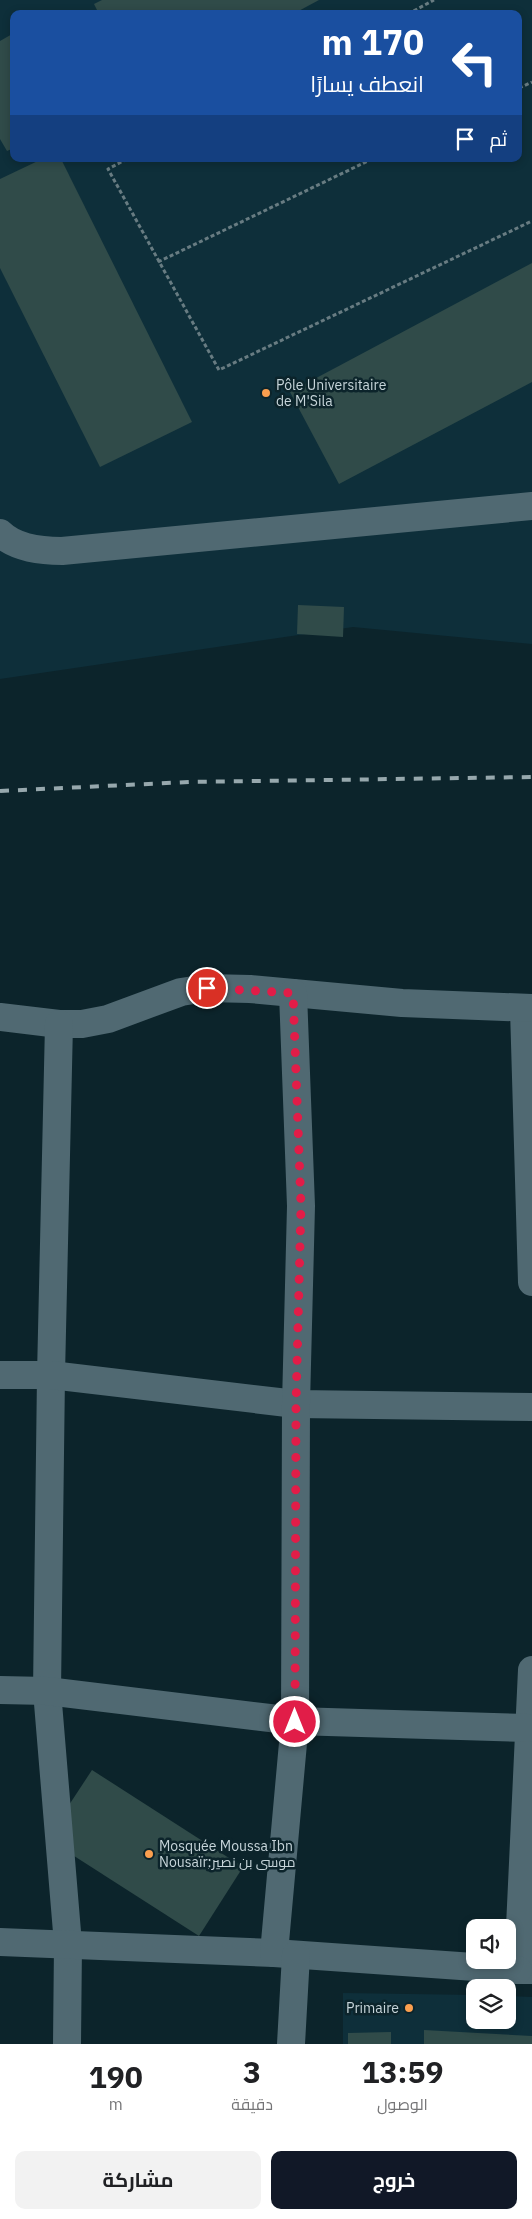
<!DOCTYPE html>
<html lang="ar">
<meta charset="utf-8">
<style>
:root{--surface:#fff;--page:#f2f2f2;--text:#202124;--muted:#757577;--accent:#111827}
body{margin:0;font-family:"IBM Plex Sans",Cairo,sans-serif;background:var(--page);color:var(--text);direction:rtl;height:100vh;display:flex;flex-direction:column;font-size:19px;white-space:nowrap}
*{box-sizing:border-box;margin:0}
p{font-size:16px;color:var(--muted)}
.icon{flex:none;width:28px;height:28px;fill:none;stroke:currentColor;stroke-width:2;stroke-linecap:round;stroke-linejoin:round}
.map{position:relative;height:2044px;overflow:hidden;direction:ltr}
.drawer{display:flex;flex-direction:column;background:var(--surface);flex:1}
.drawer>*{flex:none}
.hud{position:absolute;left:10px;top:10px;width:512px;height:152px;border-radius:10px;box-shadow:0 2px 8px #0003;direction:rtl;background:#1a4fa0;color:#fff;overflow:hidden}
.buttons{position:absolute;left:466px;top:1919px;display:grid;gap:10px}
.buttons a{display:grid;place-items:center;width:50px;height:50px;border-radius:10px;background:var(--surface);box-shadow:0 2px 8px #0003;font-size:25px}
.pin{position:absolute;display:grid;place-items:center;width:42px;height:42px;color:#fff;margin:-21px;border:2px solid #fff;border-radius:50%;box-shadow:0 1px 5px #0007}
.me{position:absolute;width:55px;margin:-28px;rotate:0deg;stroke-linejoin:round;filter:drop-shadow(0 0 4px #0008)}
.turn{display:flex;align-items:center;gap:18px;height:105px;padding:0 15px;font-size:22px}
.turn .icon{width:65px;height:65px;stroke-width:2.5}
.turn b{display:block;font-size:35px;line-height:42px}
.then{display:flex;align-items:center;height:48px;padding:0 15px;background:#0003;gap:10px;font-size:19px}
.eta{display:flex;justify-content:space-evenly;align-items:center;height:85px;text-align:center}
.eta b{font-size:30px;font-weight:700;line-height:35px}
.cta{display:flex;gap:10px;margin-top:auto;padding:10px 15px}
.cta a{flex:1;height:58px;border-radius:10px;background:var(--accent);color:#fff;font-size:20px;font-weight:700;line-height:58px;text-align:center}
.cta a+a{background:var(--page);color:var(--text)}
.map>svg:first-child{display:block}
.built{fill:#0e2f3a;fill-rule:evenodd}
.building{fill:#304b49}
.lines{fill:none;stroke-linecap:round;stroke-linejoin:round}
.path{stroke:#687c82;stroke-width:3;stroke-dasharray:4 2.5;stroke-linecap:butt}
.minor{stroke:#506972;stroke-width:28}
.rail{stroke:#97a8ad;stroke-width:4;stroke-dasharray:9 9;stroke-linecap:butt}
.route{stroke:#e11d48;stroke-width:9;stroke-dasharray:0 16.2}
.poi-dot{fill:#fa9f4f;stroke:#0c242b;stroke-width:2}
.labels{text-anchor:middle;stroke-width:5;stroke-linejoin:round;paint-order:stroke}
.poi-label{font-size:14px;fill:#c7d5da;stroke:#0c242b;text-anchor:start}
</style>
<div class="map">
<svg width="532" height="2044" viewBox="0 0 532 2044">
<rect width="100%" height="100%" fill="#0c242b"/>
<!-- built -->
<g class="built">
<path d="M0 0H532V644L353 627 0 679ZM14 14H519V159H14Z"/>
<path d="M343 1993 475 1995V2020H508V1996L532 1997V2044H343Z"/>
</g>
<!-- building -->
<g class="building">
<path d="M102 0H319L293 14H99L94 4Z"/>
<path d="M14 33V148L7 151 0 139V41Z"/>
<path d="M42 159H61L192 422 100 467 0 268V179Z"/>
<path d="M532 263V382L339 484 290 392Z"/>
<path d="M298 605 344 607 343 637 297 634Z"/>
<path d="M92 1770 243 1867 199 1936 71 1854 69 1805Z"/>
<path d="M424 2030 532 2036V2044H424Z"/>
<path d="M391 2032V2044H348V2033Z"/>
</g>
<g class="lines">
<!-- path -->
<g class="path">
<path d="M408 14 434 0"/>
<path d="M519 88 532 82"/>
<path d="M127 159 108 169 219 370 532 221"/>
<path d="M158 262 372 159"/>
</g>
<!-- minor -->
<g class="minor">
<path d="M0 533C15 548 41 551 62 551L532 506"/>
<path d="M524 1009 532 1282"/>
<path d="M0 1017 59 1024H82L108 1019 181 992 207 988 250 989 402 1003 532 1008"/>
<path d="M59 1024 51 1375 47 1691 68 1944 67 2044"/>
<path d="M0 1375H51L296 1404 532 1407"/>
<path d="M532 1670 518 1970H532"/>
<path d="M0 1690 47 1691 295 1721 528 1728"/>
<path d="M0 1942 274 1953 518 1970"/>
<path d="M274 1953 295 1721 296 1404 301 1206 293 993"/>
<path d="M291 2044 296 1955"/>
</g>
<!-- rail -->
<path class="rail" d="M0 791 189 782 532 777"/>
</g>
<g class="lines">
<!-- route -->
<path class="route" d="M207 988 293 993 301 1206 296 1404 295 1722"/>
</g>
<!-- markers -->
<g class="poi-dot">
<circle cx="266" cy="393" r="5"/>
<circle cx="149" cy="1854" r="5"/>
<circle cx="409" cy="2008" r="5"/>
</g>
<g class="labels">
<!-- poi labels -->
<g class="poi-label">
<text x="276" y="390">Pôle Universitaire<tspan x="276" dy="16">de M'Sila</tspan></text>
<text x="159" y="1851">Mosquée Moussa Ibn<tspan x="159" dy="16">Nousaïr;موسى بن نصير</tspan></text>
<text x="399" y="2013" text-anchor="end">Primaire</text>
</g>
</g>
</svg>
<div class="buttons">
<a><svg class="icon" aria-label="sound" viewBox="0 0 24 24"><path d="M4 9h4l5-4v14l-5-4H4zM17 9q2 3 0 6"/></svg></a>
<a><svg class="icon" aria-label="layers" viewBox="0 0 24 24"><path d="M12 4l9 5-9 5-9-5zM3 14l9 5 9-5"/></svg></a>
</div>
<div class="pin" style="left:207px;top:988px;background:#d93025"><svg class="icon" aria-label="arrive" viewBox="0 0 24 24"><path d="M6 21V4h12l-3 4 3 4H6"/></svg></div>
<svg class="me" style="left:295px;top:1722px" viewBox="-20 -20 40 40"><circle r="17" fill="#e11d48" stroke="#fff" stroke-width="3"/><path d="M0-11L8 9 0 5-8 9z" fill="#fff"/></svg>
<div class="hud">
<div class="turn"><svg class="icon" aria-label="left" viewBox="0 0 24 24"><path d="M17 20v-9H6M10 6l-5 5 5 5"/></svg><div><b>170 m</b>انعطف يسارًا</div></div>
<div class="then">ثم<svg class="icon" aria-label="arrive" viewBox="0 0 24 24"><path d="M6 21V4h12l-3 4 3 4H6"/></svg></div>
</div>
</div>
<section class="drawer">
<div class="eta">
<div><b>13:59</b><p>الوصول</p></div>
<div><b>3</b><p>دقيقة</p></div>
<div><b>190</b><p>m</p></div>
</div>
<div class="cta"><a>خروج</a><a>مشاركة</a></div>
</section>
